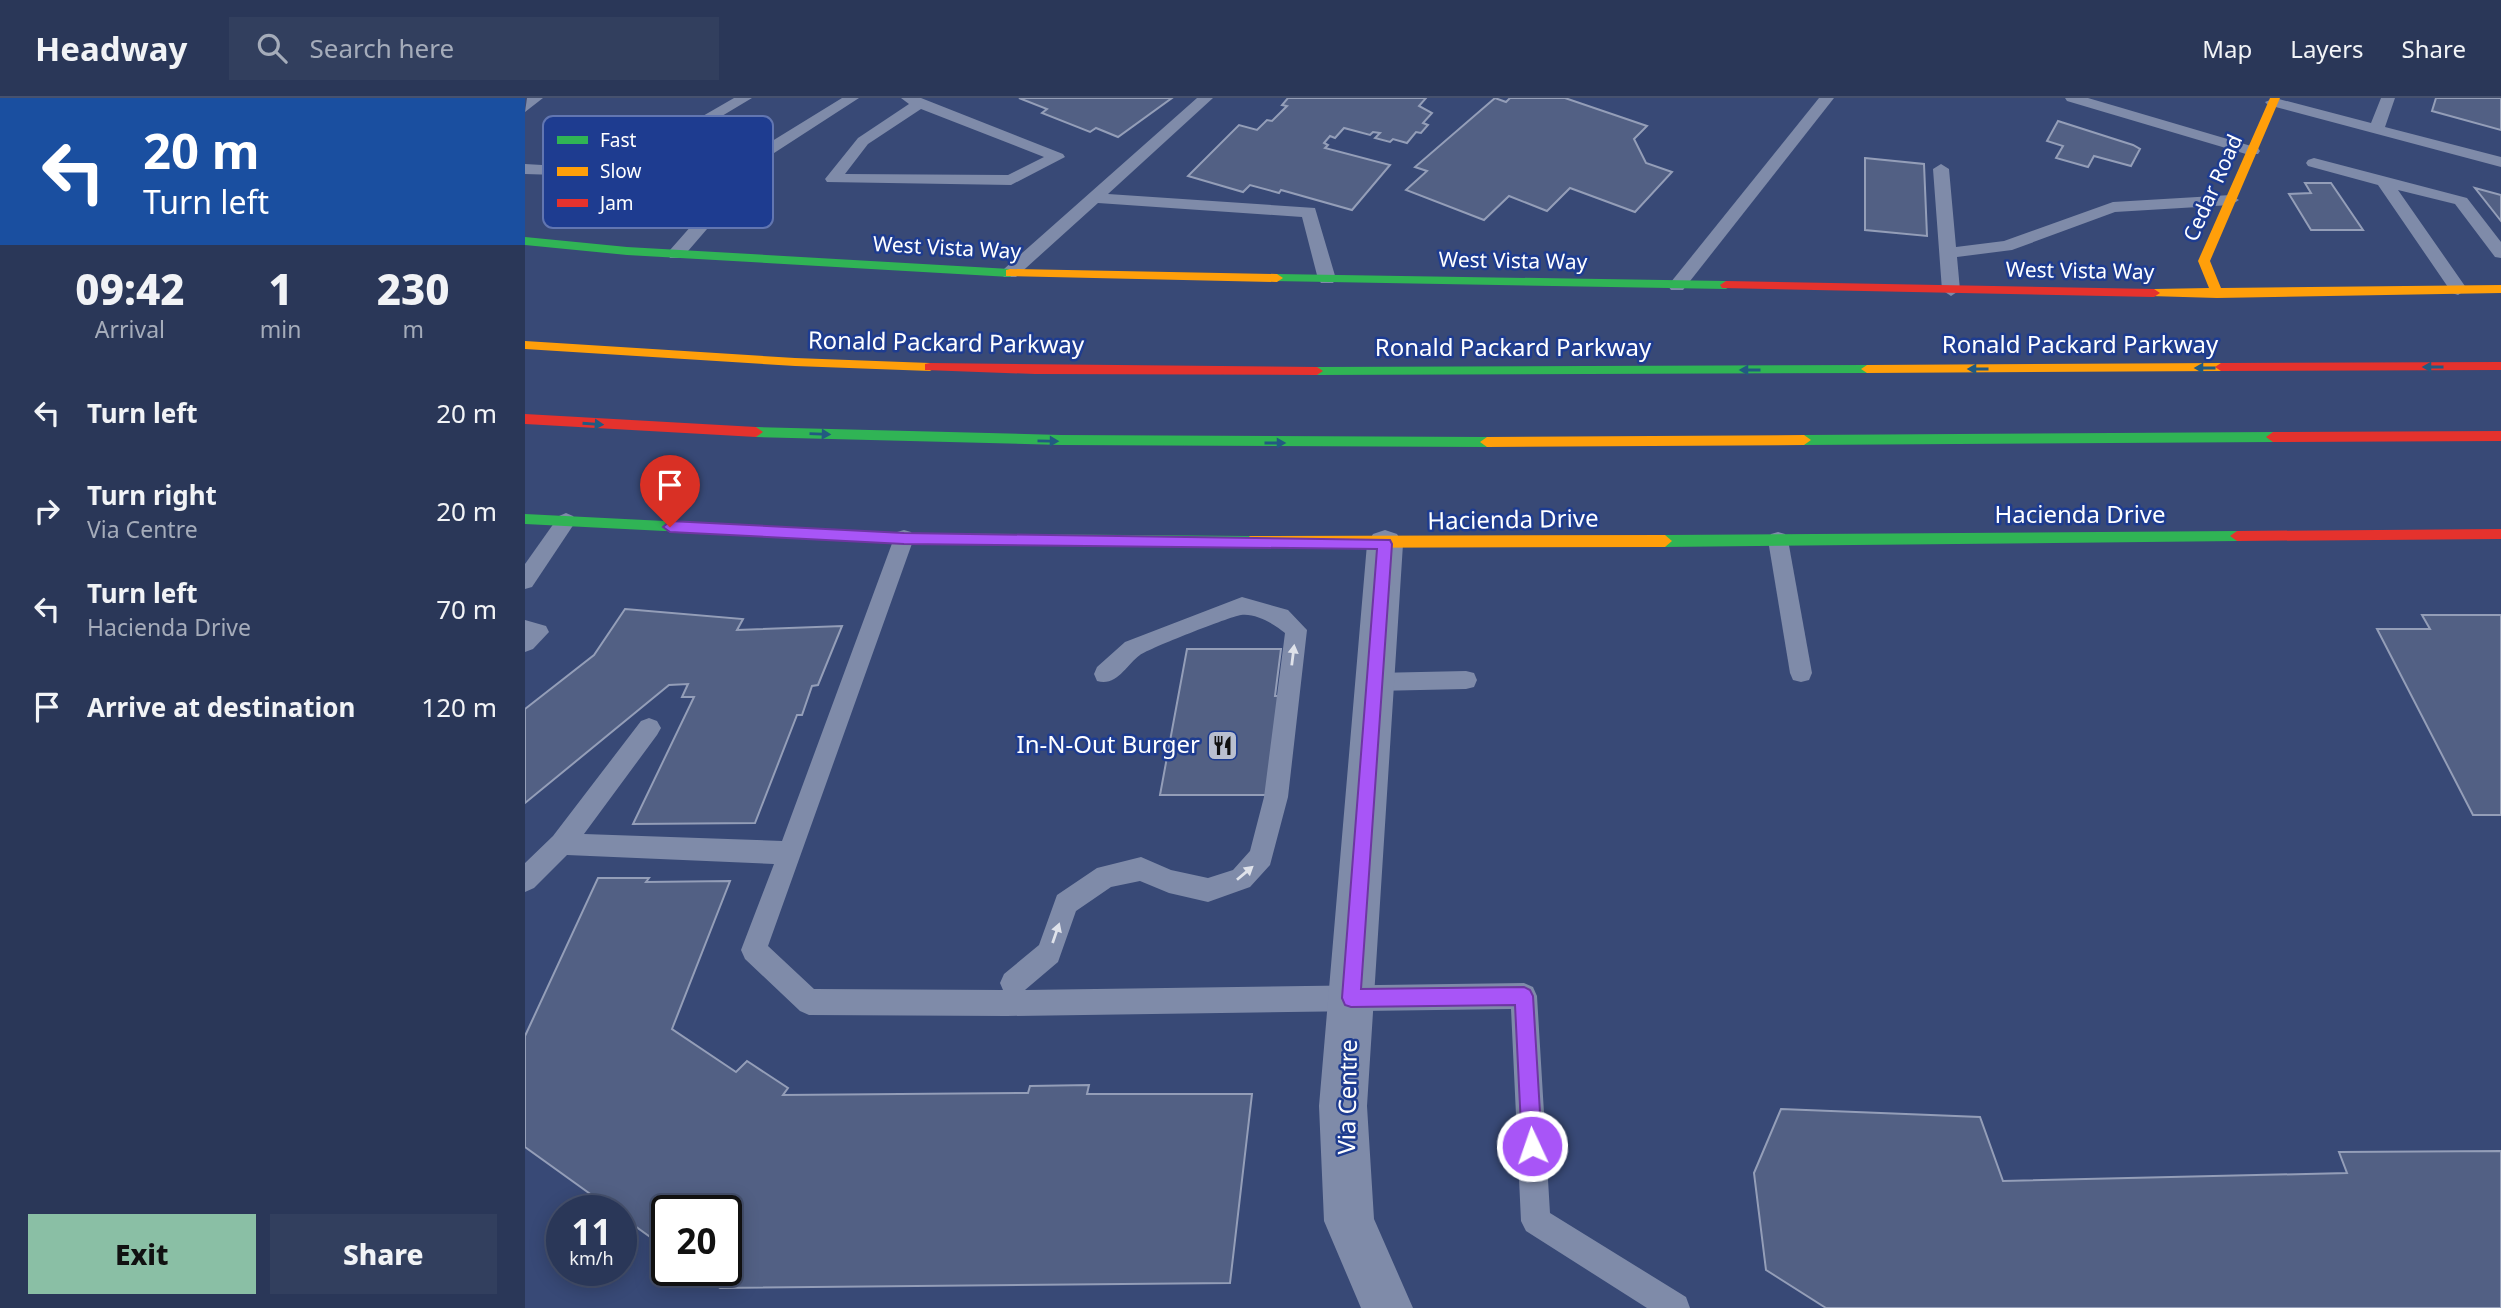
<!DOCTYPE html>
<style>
:root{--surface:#2a3758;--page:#323f5e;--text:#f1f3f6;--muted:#a5acba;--line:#46516e;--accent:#8abfa5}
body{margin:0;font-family:"Noto Sans",sans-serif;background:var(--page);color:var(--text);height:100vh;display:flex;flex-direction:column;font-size:26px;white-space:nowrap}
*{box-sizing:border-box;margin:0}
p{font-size:23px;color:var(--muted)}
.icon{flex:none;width:38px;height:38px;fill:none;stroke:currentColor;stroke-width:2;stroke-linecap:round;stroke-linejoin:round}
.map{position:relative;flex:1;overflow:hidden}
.drawer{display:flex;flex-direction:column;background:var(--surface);width:525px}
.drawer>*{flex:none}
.top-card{background:#1a4fa0;color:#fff;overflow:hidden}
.speed{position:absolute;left:21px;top:1097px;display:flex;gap:14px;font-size:35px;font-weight:700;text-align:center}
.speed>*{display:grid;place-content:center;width:91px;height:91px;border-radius:50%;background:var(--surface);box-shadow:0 4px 18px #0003,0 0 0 2px var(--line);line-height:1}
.speed small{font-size:18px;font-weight:400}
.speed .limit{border:4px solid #111;border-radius:10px;background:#fff;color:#111}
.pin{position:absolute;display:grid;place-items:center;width:60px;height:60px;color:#fff;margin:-72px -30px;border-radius:50% 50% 50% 0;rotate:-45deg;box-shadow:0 0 7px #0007}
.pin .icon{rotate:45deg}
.me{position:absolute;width:77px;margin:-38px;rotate:357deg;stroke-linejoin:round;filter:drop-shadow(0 0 5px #0008)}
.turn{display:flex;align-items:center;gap:24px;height:147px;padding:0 28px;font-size:32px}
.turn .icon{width:91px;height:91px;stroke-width:2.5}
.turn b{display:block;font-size:49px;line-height:60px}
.eta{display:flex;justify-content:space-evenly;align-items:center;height:119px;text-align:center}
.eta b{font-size:42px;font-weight:800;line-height:49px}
.cta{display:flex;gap:14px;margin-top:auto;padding:14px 28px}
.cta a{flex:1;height:80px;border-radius:0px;background:var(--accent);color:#111;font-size:28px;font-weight:800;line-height:80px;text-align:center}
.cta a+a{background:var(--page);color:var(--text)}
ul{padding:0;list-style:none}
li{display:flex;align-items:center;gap:21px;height:98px;padding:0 28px}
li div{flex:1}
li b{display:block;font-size:26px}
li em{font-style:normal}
header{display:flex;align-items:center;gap:42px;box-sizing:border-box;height:98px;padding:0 35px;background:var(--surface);border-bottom:2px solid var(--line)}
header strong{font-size:33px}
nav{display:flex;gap:38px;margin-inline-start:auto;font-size:24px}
.search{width:490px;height:63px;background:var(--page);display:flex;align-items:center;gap:18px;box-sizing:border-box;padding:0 24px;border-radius:0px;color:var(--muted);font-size:26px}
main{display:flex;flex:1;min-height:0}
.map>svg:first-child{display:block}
.building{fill:#526084;stroke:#949eb8;stroke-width:2}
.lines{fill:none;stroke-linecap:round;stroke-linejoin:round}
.lane{fill:#7f8ba9;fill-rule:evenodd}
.street{fill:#7f8ba9;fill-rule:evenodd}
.fast{fill:#30b455;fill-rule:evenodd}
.slow{fill:#ff9f0a;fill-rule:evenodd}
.jam{fill:#e5322d;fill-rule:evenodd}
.oneway{fill:#225a81}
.oneway2{fill:#dfe2ea}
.route{fill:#a855f7;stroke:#6d37a1;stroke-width:2}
.labels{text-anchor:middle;stroke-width:5;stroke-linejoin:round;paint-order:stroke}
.far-street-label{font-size:21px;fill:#fff;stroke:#1e3c90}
.street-label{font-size:24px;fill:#fff;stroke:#1e3c90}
.poi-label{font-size:24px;fill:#fff;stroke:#1e3c90;text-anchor:end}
.key{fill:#1e3c90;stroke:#6276b1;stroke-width:2}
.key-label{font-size:19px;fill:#fff}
</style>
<header>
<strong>Headway</strong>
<div class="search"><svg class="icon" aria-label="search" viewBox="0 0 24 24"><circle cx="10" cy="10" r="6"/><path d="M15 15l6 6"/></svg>Search here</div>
<nav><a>Map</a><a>Layers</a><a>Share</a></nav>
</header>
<main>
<section class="drawer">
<div class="top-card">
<div class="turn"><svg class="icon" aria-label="left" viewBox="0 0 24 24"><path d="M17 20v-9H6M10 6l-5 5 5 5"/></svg><div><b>20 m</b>Turn left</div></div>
</div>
<div class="eta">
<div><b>09:42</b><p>Arrival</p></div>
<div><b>1</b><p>min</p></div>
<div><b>230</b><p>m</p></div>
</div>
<ul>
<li><svg class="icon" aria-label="left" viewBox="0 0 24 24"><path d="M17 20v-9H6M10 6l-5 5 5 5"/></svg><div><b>Turn left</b></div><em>20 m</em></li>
<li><svg class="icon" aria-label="right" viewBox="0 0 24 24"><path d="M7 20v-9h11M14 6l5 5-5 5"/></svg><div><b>Turn right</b><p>Via Centre</p></div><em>20 m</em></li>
<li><svg class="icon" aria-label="left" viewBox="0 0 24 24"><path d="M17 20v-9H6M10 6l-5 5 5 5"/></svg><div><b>Turn left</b><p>Hacienda Drive</p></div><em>70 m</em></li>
<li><svg class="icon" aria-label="arrive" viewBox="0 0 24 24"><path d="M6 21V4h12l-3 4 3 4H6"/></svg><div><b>Arrive at destination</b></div><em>120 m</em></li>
</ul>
<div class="cta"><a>Exit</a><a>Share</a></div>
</section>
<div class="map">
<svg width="1976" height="1210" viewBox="0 0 1976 1210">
<rect width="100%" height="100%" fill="#384976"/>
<!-- building -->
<g class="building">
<path d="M494 0H647L593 39 571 30 565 34 517 15 522 11Z"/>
<path d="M763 0H901L894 8 907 15 898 25 903 27 896 35 891 34 882 45 868 41 865 44 850 40 855 35 848 34 845 37 819 30 810 40 805 38 799 45 803 47 800 50 865 67 827 112 756 92 754 95 725 87 718 94 663 78 714 27 732 32 742 22 747 23 762 8 757 7Z"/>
<path d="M970 0 981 4 985 0H1040L1122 28 1109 41 1121 65 1147 74 1110 114 1045 90 1022 113 984 98 959 122 881 92 902 73 890 69Z"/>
<path d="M1911 0H1976V32L1907 13Z"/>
<path d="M1533 23 1608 47 1615 51 1606 68 1569 58 1563 69 1531 60 1538 48 1522 43Z"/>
<path d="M1340 60 1399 66 1402 138 1340 132Z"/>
<path d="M1780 85H1806L1838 132H1786L1764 96 1786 95Z"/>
<path d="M1950 90 1976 97V123Z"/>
<path d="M100 511 218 521 212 532 317 528 293 587 287 588 277 617H272L230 725 108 726 169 599H157L163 586 144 587 0 705V611L69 557Z"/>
<path d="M1897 517H1976V717H1948L1852 531H1905Z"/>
<path d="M662 551H756L750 598H759L747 697H635Z"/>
<path d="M73 780H124L121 784 205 783 147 931 211 974 222 963 263 990 258 997 503 995 505 988 564 987 562 996H727L705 1185 195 1190 171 1172H201V1113H142V1151L96 1118V1113H89L0 1049V938Z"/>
<path d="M1256 1011 1455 1019 1478 1083 1822 1075 1814 1054 1976 1053V1210H1301L1241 1172 1229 1075Z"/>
</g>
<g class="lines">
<!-- lane -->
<g class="lane">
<path d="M2 0H18L0 14Z"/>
<path d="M209 0H227L95 79 0 76V66L86 71Z"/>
<path d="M317 0H334L246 57 157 160H145L143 156 145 152 234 51Z"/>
<path d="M376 0H396L538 56 540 59 486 87 302 84 300 81 333 40 384 6ZM396 11 519 59 483 77 320 76 343 46Z"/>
<path d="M672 0H688L583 96 790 110 811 181 808 185H796L793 181 777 119 573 105 491 179H479L476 175 479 171Z"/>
<path d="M1294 0H1309L1158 192H1146L1143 188 1146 184Z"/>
<path d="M1540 0H1563L1733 50 1735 53 1733 56H1721L1542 3Z"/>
<path d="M1750 0 1846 25 1856 0H1870L1860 29 1976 59V69L1743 7 1740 4Z"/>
<path d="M1789 60 1942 100 1976 144V160L1970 159 1930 106 1873 92 1942 191 1933 197 1927 195 1853 87 1783 68 1781 65 1783 62Z"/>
<path d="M1416 66 1424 71 1431 149 1479 143 1588 104 1706 97 1714 102 1706 107 1590 114 1487 152 1432 159 1435 192 1426 198 1417 192 1408 71Z"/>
<path d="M41 415 48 418 51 423 7 489 0 491V466L34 418Z"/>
<path d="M379 432 386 434 389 440 243 848 289 891 478 892 475 885 479 876 514 847 532 797 572 770 616 759 646 772 683 780 708 772 725 753 739 699 760 535C749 526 731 515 716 517 704 519 625 550 615 557 601 567 592 589 572 583L569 576 572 569 600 544 717 499 763 512 782 532 763 699 745 767 725 789 683 804 644 795 615 783 586 789 551 813 533 864 500 892 999 885 1008 889 1012 898 1025 1115 1161 1199 1165 1210H1122L1001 1133 996 1123 986 911 482 918 284 917 275 913 220 861 216 852 249 766 42 757 9 790 0 794V765L28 738 116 623 124 620 132 623 136 630 132 637 59 736 257 743 369 440 372 434Z"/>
<path d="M1253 434 1260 436 1263 442 1287 575 1284 582 1276 584 1268 582 1265 575 1243 442 1246 436Z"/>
<path d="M0 522 21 528 24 534 8 551 0 554Z"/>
<path d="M941 573 949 575 952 582 949 589 941 591 850 593 842 591 839 584 842 577 850 575Z"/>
</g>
<!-- street -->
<path class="street" d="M860 432 872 436 878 446 842 1008 849 1121 888 1210H836L799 1123 794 1008 842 446 848 436Z"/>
<!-- fast -->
<g class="fast">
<path d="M0 139 102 149 485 171 491 175 485 179 102 157 0 147Z"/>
<path d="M752 176 1201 183 1207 187 1201 191 748 183 746 180Z"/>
<path d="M1342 267 1348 271 1342 275 792 277 786 273 792 269Z"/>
<path d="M231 329 536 337 962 339 969 344 962 349 536 347 231 339 224 334Z"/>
<path d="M1748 334 1755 339 1748 344 1279 347 1272 342 1279 337Z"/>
<path d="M0 416 379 435 725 438 732 444 725 450 379 445 0 426Z"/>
<path d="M1712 433 1719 438 1712 443 1140 449 1133 443 1140 437Z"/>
</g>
<!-- slow -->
<g class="slow">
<path d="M1745 0H1755L1685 163 1696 190 1976 187V195L1692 200 1625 198V192L1629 191 1684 190 1673 163Z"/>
<path d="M485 171 752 176 758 180 752 184 481 178V172Z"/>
<path d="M0 243 270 260 405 265 411 269 405 273 270 268 0 251Z"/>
<path d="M1696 265 1702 269 1696 273 1342 275 1336 271 1342 267Z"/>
<path d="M1279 337 1286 342 1279 347 962 349 955 344 962 339Z"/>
<path d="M1140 437 1147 443 1140 449 725 450 718 444 725 438Z"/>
</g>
<!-- jam -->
<g class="jam">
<path d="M1201 183 1629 191 1635 195 1629 199 1197 190 1195 187Z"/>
<path d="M1976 264V272L1696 273 1690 269 1696 265Z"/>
<path d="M405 265 792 269 798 273 792 277 510 276 400 272V266Z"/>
<path d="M0 316 231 329 238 334 231 339 0 326Z"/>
<path d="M1976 333V343L1748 344 1741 339 1748 334Z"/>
<path d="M1976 431V441L1712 443 1705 438 1712 433Z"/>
</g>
</g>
<!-- one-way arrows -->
<defs><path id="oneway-solid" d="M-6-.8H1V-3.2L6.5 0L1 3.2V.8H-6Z" transform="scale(1.75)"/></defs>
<g class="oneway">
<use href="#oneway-solid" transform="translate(1908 269) rotate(180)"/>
<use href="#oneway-solid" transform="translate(1680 270) rotate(180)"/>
<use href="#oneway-solid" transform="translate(1453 271) rotate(180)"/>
<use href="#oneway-solid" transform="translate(1225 272) rotate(180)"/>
<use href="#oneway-solid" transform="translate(68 326) rotate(4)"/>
<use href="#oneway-solid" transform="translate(295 336) rotate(2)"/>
<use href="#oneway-solid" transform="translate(523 343) rotate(1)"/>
<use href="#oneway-solid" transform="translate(750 345)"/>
</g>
<g class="oneway2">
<use href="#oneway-solid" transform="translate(768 557) rotate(-83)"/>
<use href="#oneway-solid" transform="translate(720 775) rotate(-40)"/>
<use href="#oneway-solid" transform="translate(531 835) rotate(-71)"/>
</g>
<!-- route -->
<path class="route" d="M145 423 379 435 865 442 867 446 836 891 999 889 1005 892 1008 898 1017 1048 1014 1055 1007 1058 1000 1055 997 1048 990 907 826 909 820 907 817 900 852 451 379 446 145 434 138 429Z"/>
<!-- icons -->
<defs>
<symbol id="restaurant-square" viewBox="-11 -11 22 22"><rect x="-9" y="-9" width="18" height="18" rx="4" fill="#b9bfcf" stroke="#1e3c90"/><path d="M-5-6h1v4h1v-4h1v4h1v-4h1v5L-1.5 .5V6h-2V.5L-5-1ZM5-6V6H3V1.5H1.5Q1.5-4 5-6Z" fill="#111"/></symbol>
</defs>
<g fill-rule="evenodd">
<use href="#restaurant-square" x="680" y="630" width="35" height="35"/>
</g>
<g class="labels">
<!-- far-street labels -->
<g class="far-street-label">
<text transform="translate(1688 90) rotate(-66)" y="7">Cedar Road</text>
<text transform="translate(422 150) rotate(3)" y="7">West Vista Way</text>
<text transform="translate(988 163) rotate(1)" y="7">West Vista Way</text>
<text transform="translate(1555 173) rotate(1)" y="7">West Vista Way</text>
</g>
<!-- street labels -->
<g class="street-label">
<text transform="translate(421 245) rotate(1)" y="8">Ronald Packard Parkway</text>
<text x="1555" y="255">Ronald Packard Parkway</text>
<text x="988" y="258">Ronald Packard Parkway</text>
<text x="1555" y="425">Hacienda Drive</text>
<text transform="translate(988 422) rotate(-1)" y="8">Hacienda Drive</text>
<text transform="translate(823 999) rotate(-89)" y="8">Via Centre</text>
</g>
<!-- poi labels -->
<g class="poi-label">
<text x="675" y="655">In-N-Out Burger</text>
</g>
</g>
<!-- legend -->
<rect x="18" y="18" width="230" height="112" rx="10" class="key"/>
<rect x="32" y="38" width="31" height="8" fill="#30b455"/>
<rect x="32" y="69" width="31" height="9" fill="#ff9f0a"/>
<rect x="32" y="101" width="31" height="8" fill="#e5322d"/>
<g class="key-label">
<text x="75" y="49">Fast</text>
<text x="75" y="80">Slow</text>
<text x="75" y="112">Jam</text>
</g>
</svg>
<div class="speed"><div>11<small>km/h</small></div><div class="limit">20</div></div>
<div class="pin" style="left:145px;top:429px;background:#d93025"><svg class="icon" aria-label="arrive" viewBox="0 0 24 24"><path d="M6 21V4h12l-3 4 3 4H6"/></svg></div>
<svg class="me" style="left:1007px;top:1048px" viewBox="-20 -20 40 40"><circle r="17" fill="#a855f7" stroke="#fff" stroke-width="3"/><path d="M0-11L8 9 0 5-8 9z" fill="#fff"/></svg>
</div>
</main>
